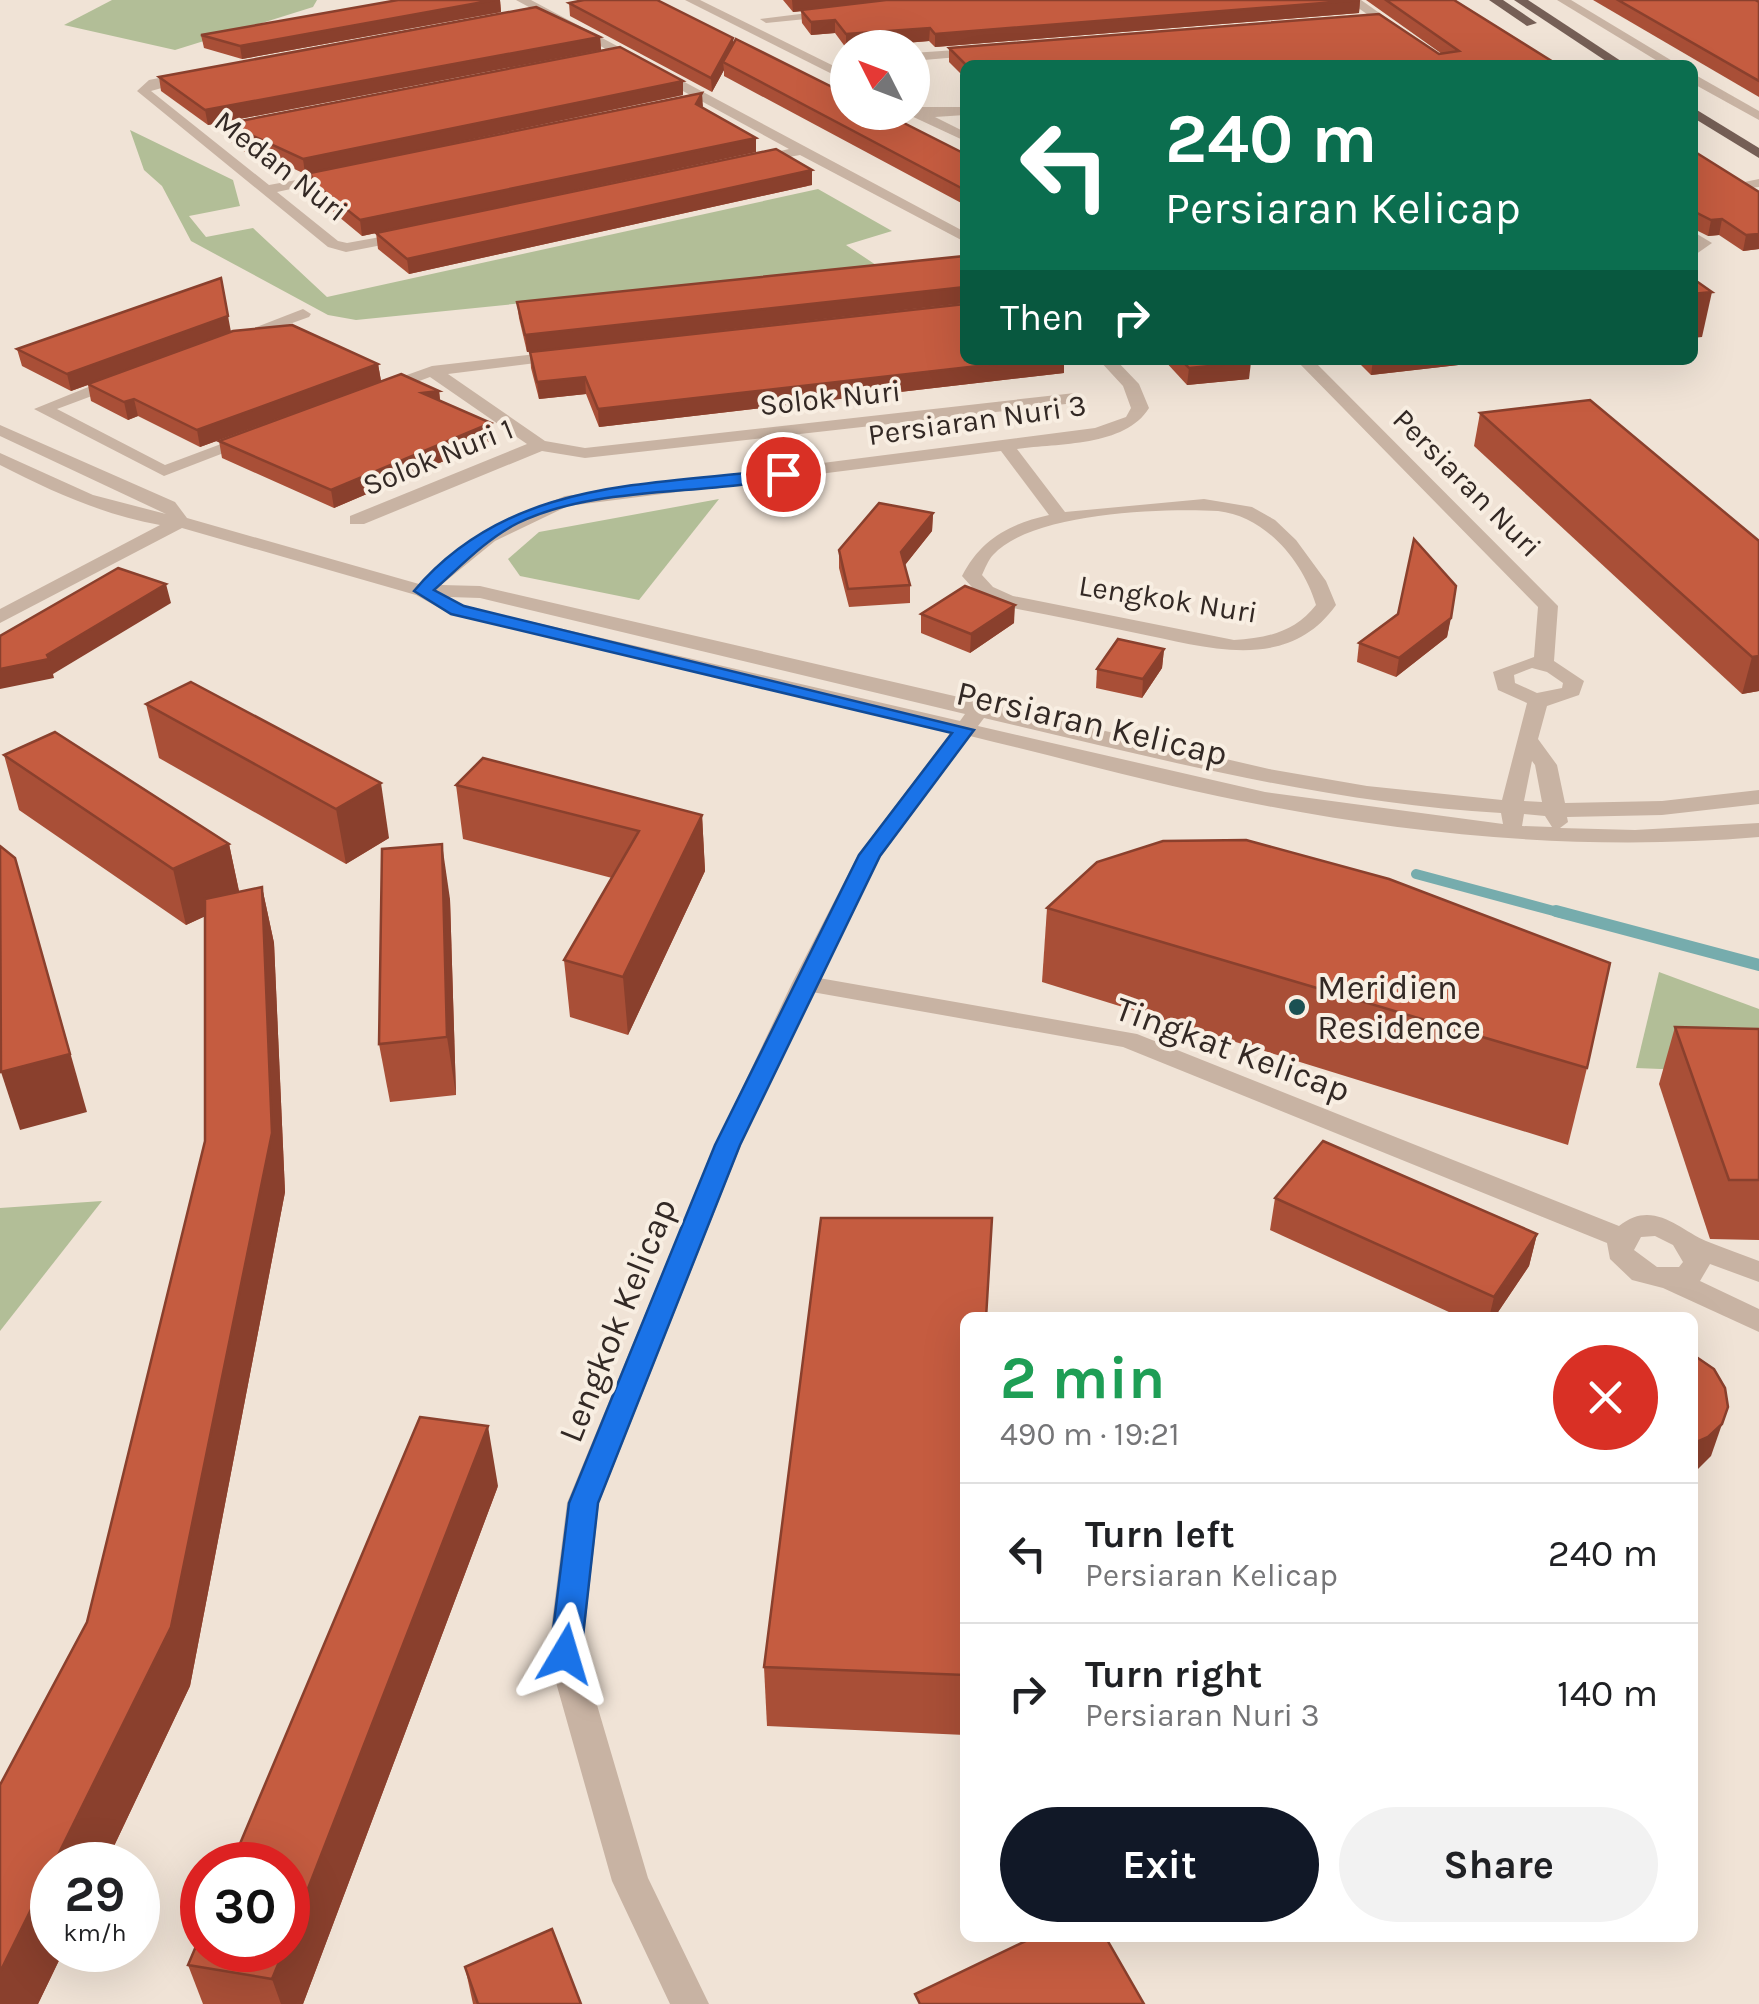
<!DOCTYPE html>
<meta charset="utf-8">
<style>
:root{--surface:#fff;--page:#f2f2f2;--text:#202124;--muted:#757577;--line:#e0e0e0;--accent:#111827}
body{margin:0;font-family:Karla,sans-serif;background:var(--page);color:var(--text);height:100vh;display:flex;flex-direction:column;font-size:38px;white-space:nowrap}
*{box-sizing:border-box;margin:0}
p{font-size:32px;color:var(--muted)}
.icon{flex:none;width:55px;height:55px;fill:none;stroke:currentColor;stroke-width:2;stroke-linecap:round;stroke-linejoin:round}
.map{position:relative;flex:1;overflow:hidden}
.drawer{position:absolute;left:960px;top:1312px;width:738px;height:630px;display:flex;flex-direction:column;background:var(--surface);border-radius:15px;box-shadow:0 10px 40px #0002}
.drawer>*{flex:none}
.banner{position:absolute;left:960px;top:60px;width:738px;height:305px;border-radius:15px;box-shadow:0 10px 40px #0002;background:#0b6e4f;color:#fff;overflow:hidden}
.needle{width:65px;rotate:312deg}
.buttons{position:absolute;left:830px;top:30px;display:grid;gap:20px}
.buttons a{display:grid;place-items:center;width:100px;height:100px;border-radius:50%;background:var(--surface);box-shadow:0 10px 40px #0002;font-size:50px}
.speed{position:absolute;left:30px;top:1842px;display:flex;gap:20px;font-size:50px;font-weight:700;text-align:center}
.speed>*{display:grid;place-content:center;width:130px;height:130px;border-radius:50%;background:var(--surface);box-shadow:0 10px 40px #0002;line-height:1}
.speed small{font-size:25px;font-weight:400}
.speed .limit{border:15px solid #d22;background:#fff;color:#111}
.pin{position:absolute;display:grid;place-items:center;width:85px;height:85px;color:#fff;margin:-42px;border:5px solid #fff;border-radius:50%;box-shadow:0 2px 10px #0007}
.me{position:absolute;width:110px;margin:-55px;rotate:7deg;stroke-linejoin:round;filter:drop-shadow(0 0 8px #0008)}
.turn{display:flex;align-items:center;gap:35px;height:210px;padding:0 40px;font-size:45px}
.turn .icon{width:130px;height:130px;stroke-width:2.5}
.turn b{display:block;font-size:70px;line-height:85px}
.then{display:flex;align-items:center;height:95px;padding:0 40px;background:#0003;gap:20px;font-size:38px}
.round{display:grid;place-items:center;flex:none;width:105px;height:105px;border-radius:52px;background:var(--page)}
.headline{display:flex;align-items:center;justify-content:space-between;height:170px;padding:0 40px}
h1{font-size:60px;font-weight:700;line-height:75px;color:#1e9e55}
.cta{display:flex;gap:20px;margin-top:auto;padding:20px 40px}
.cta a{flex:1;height:115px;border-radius:60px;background:var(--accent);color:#fff;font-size:40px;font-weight:700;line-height:115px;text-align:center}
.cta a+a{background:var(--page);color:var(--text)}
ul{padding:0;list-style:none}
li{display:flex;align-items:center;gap:30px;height:140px;padding:0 40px;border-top:2px solid var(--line)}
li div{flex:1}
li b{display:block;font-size:38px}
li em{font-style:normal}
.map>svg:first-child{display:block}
.green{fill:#b2be97}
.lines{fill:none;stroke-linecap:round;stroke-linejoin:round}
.stream-far1{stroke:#76acad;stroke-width:10}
.stream{stroke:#76acad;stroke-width:12}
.minor{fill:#c8b3a3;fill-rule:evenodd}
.major{fill:#755f56;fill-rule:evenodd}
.wall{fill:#a94f37}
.shaded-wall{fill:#8a402d}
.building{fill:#c55c40;stroke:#8a402d;stroke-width:2.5}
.route{fill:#1a73e8;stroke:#114b97;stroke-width:2.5}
.poi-dot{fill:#1b5153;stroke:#f8eee2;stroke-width:4}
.labels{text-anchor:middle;stroke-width:8;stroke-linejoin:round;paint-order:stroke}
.far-street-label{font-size:30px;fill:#332925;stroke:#f8eee2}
.street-label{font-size:35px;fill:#332925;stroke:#f8eee2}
.poi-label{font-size:35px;fill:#332925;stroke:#f8eee2;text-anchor:start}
</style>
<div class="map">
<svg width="1759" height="2004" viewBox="0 0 1759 2004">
<rect width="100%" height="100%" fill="#f0e3d6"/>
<!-- green -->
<g class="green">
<path d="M112 0H317L313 7 175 50 64 25Z"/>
<path d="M130 130 233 180 240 206 189 216 206 237 253 228 327 297 818 189 892 231 846 245 879 267 356 320 328 315 191 241 162 186 144 170Z"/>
<path d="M719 499 639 600 520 576 508 559 539 532Z"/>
<path d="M1659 972 1759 1009V1073L1636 1068Z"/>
<path d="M102 1201 0 1331V1208Z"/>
</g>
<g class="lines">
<!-- stream-far1 -->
<path class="stream-far1" d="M1416 874 1565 914"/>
<!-- stream -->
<path class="stream" d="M1556 911 1759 965"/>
<!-- minor -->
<g class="minor">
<path d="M516 0H531L965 232V242L800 155 750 164V158L789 149Z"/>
<path d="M685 0H700L848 73V82Z"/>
<path d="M1347 0H1361L1453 65H1439Z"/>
<path d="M1557 0H1571L1679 65H1664Z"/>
<path d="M840 9 836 16 766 23 760 19Z"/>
<path d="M986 48 982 55 912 61V53Z"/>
<path d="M193 71 197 78 151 91 269 185 346 171V177L277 192 338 241 347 243 408 232 413 233V239L346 252 328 247 137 91 149 80Z"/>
<path d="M1692 73 1759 111V120L1692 83Z"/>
<path d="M912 107H965V115L935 117 965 132V141L907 114 912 112Z"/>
<path d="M1759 179V187L1732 190 1725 186Z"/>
<path d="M1692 231 1712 243 1692 257Z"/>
<path d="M303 309 311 314 309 317 237 343 223 340Z"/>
<path d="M562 351 570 356 568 359 448 374 545 441 585 448 1075 393 1083 398 1075 403 585 458 542 451 364 524H350V516L527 444 430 377 382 395 376 394V386L432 366Z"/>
<path d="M1099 360H1116L1139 384 1149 408C1125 447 1058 443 1017 449L1065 512 1204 499 1252 507 1275 520 1296 540 1326 581 1336 605C1287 674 1206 647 1136 633 1093 624 1050 615 1007 607L979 595 962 576C981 539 1009 524 1049 515L1001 451 568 506 495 541 441 585 480 586 1269 769 1367 786 1502 800 1527 703 1498 690 1493 672 1534 657 1538 607 1296 360H1313L1558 606 1554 661 1584 681 1579 695 1547 706 1538 739 1557 765 1565 803 1662 801 1759 790V804L1662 815 1567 817 1568 822 1560 828 1635 830 1759 823V837C1594 851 1429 837 1267 806 1167 787 1069 760 970 736L881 856 819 978 1137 1034 1619 1226C1653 1199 1678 1229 1706 1241 1723 1248 1741 1254 1759 1261V1282L1710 1264 1700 1281 1759 1309V1332L1663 1288 1632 1280 1610 1259 1607 1243 1123 1047 812 992 741 1145 599 1503 582 1654 648 1878 709 2004H670L612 1881 548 1654 567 1503 715 1145 792 983 858 855 951 732 450 614 416 595 182 528 0 623V609L160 525C103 515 51 491 0 465V453L93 495 166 514 0 436V425L175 502 187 518 419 584 497 524 565 496 1095 428 1126 417 1131 408 1123 386ZM1218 511C1265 516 1303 561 1316 605 1295 632 1267 638 1234 640L1013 596 993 587 982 575C985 569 988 560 993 555 1032 512 1163 508 1218 511ZM449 597 480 598 965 714 960 721 464 606ZM1532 668 1547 672 1563 683 1562 688 1537 693 1515 683 1514 675ZM984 718C1154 758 1326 803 1501 813L1503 824 1265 792 978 726ZM1532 761 1535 765 1542 802 1524 801ZM1524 814 1545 816 1552 827 1522 826ZM1655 1236 1673 1245 1683 1262 1679 1267H1657L1634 1250 1641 1237Z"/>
<path d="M118 375 124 376V384L57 409 165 465 245 435 260 439 164 476 34 409Z"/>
</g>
<!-- major -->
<g class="major">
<path d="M1489 0H1503L1537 23 1527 26Z"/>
<path d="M1514 0H1528L1627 65H1612Z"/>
<path d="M1692 107 1759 148V158L1692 117Z"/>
</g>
</g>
<!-- wall -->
<g class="wall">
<path d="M398 0H500L501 12 242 59 204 48 201 35Z"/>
<path d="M783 0H1360L1359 13 935 47 929 41 846 48 835 33 811 35 802 23 801 11 793 12Z"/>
<path d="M1366 0H1454L1558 65H965V78L949 62V48L1442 54Z"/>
<path d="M1593 0H1759V97Z"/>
<path d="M569 3 734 43 965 154V205L724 76V70L712 92 570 16Z"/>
<path d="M600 37 601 50 208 125 161 91 159 77Z"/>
<path d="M683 95 305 174 254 150 245 152 227 139 225 124Z"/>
<path d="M703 107 756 152 362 236 327 207 322 208 312 188 310 173Z"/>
<path d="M1692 150 1759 192V249L1743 251 1719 235 1708 236 1692 228Z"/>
<path d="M812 185 409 274 378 249 376 233Z"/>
<path d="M517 302 965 303 527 352 519 318Z"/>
<path d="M231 332 378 364 381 381 200 447 138 416 128 420 91 401 88 385 71 391 22 366 17 349Z"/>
<path d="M530 352 965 360H1064V373L599 427 586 394 539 399 531 368Z"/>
<path d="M1164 360H1248L1249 379 1187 385Z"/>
<path d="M1356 360H1502L1371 375Z"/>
<path d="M439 391 440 401 491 423 493 440 334 508 222 458 219 441Z"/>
<path d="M1480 413 1759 541V691L1742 694 1474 446Z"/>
<path d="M933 513 932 531 905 565 910 585V603L849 607 839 568V550Z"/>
<path d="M1456 586 1447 637 1396 677 1357 662 1359 643Z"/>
<path d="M921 614 1014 623 970 653 921 633Z"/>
<path d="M1164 649 1162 668 1142 698 1096 688 1097 669Z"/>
<path d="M146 704 389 838 346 864 159 758Z"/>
<path d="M55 732 229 844 239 892 262 887 274 943 285 1192 190 1686 105 1865H52V1950H64L38 2004H0V1785L87 1622 205 1141V916L186 925 19 810 4 755Z"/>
<path d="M456 785 702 815 705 871 628 1035 570 1017 564 960 612 878 463 839Z"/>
<path d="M450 899 456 1095 390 1102 379 1044Z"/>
<path d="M1047 908 1587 1068 1568 1145 1042 982Z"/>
<path d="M1675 1027 1759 1029V1240L1710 1239 1659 1084Z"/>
<path d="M1275 1198 1537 1234 1529 1266 1494 1318H1462L1270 1230Z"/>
<path d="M965 1318V1735L767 1726 764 1667Z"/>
<path d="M498 1486 303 2004H203L188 1965Z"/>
<path d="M465 1967 581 2004H473Z"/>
</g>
<!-- shaded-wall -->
<g class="shaded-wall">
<path d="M494 0H500L501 12 242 59 240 46Z"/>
<path d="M792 0H911L793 12Z"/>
<path d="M1360 0 1359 13 935 47V34Z"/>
<path d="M835 20V33L811 35V22Z"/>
<path d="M930 28 929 41 846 48V34Z"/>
<path d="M600 37 601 50 208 125 205 110Z"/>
<path d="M733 38 734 52 723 62 724 70 712 92 711 78Z"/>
<path d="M683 81V95L305 174 303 159Z"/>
<path d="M702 93 703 107 696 104Z"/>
<path d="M251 135 254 150 245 152 243 137Z"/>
<path d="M756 138V152L362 236 360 220Z"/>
<path d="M812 170V185L409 274 407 259Z"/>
<path d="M325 192 327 207 322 208 319 193Z"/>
<path d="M1722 219 1719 235 1708 236 1711 220Z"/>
<path d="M1759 234V249L1743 251 1746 235Z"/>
<path d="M221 278 231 332 71 391 67 374Z"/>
<path d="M965 287V303L527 352 525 335Z"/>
<path d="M1712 292 1702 337 1692 338V294Z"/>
<path d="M1031 360H1064V373L599 427 598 409Z"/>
<path d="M1373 360H1502L1371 375Z"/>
<path d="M1251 362 1249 379 1187 385 1189 368Z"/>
<path d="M378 364 381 381 200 447 197 430Z"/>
<path d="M585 377 586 394 539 399 537 382Z"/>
<path d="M439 391 441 408 422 393Z"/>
<path d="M134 399 138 416 128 420 124 402Z"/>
<path d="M491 423 493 440 334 508 331 490Z"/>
<path d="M933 513 932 531 901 570V552Z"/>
<path d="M166 584 171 603 53 674 54 678 0 689V669L47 655Z"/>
<path d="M1015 605 1014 623 970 653 971 634Z"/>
<path d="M1451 618 1447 637 1396 677 1399 658Z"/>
<path d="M1164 649 1162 668 1142 698 1143 679Z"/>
<path d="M1759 656V691L1742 694 1752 657Z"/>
<path d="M381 783 389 838 346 864 336 809Z"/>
<path d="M702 815 705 871 628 1035 623 977Z"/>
<path d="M229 844 241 900 186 925 173 869Z"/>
<path d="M442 844 450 899 456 1095 447 1037Z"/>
<path d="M15 858 87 1112 20 1130 1 1072Z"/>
<path d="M262 887 274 943 285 1192 190 1686 105 1865H53Z"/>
<path d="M1537 1234 1529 1266 1494 1318H1489L1494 1297Z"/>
<path d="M1728 1407 1711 1456 1697 1470 1692 1471V1444Z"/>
<path d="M488 1426 498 1486 303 2004H281L272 1979 284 1950H288V1940Z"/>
<path d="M52 1866V1950H64L38 2004H0V1972Z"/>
</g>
<!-- building -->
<g class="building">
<path d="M398 0H494L240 46 201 35Z"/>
<path d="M584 0H657L733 38 711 78 569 3Z"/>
<path d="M886 0H1360L935 34 930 28 846 34 835 20 811 22 801 10Z"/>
<path d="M1386 0H1454L1558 65H966L949 48 1379 14 1439 54 1459 51Z"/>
<path d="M1618 0H1755L1759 2V81Z"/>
<path d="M536 7 600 37 205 110 159 77Z"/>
<path d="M736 39 848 95V112H882L965 154V190L723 62Z"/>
<path d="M620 47 683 81 303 159 251 135 243 137 225 124Z"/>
<path d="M702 93 696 104 756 138 360 220 325 192 319 193 310 173Z"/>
<path d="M776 149 812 170 407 259 376 233Z"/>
<path d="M1692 150 1759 192V234L1746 235 1722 219 1711 220 1695 212 1692 220Z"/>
<path d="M965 256V287L525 335 517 302Z"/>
<path d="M221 278 228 316 67 374 17 349Z"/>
<path d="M1692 278 1712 292 1692 294Z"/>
<path d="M965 304V360H1031L598 409 585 377 537 382 530 352Z"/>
<path d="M292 325 378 364 197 430 134 399 124 402 88 384 233 331Z"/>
<path d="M1181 360H1248L1251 362 1189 368Z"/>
<path d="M401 374 439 391 422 393 491 423 331 490 219 441Z"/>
<path d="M1590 400 1759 541V656L1752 657 1480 413Z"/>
<path d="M879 503 933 513 901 552 910 585 848 589 839 550Z"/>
<path d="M1414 539 1456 586 1451 618 1399 658 1359 643 1398 614Z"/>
<path d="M118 568 166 584 47 655 49 659 0 669V636Z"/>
<path d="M965 586 1015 605 971 634 921 614Z"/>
<path d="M1118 639 1164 649 1143 679 1097 669Z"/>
<path d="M191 682 381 783 336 809 146 704Z"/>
<path d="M55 732 229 844 173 869 4 755Z"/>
<path d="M483 758 702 815 623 977 564 960 639 831 456 785Z"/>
<path d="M1246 840 1389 879 1610 963 1587 1068 1047 908 1097 862 1163 841Z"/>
<path d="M442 844 447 1037 379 1044 382 849Z"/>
<path d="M0 846 15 858 70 1054 1 1072Z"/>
<path d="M262 887 272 1133 171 1627 0 1972V1785L87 1622 205 1141V899Z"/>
<path d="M1675 1027 1759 1029V1180H1729Z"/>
<path d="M1323 1141 1537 1234 1494 1297 1275 1198Z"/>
<path d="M821 1218H992L986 1318H965V1675L764 1667Z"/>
<path d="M1692 1354 1714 1369 1725 1388 1728 1407 1722 1424 1708 1437 1692 1444Z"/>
<path d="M420 1417 488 1426 288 1940V1865H231Z"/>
<path d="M552 1929 581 2004H478L465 1967Z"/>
<path d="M202 1932V1950H284L272 1979 188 1965Z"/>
<path d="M1032 1938H1106L1144 2004H920L915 1994Z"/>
</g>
<!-- route -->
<path class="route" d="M783 469 789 471V477C703 496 596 485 518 523 486 539 460 567 434 590L464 606 974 730 880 856 740 1145 598 1503 581 1654 576 1663 565 1667 554 1663 550 1654 569 1503 715 1145 859 855 952 733 451 614 414 591C509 478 648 486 783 469Z"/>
<!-- markers -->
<circle class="poi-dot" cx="1297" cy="1007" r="10"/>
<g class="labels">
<!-- far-street labels -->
<g class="far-street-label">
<text transform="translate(281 166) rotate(38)" y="10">Medan Nuri</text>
<text transform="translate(830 398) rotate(-6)" y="10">Solok Nuri</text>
<text transform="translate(977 420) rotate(-8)" y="10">Persiaran Nuri 3</text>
<text transform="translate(438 457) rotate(-22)" y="10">Solok Nuri 1</text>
<text transform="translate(1467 483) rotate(45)" y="10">Persiaran Nuri</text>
<text transform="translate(1168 599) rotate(9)" y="10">Lengkok Nuri</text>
</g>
<!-- street labels -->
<g class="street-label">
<text transform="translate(1092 723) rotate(13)" y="12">Persiaran Kelicap</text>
<text transform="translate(1233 1049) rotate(20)" y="12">Tingkat Kelicap</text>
<text transform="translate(617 1320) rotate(-68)" y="12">Lengkok Kelicap</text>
</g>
<!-- poi labels -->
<g class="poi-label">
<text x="1317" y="999">Meridien<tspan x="1317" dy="40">Residence</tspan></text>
</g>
</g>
</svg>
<div class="buttons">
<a><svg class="needle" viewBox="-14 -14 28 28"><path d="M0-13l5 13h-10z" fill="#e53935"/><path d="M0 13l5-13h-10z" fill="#757577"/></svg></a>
</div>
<div class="speed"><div>29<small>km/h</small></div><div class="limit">30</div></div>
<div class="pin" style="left:783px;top:474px;background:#d93025"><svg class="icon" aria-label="arrive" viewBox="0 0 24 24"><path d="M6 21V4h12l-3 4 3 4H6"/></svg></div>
<svg class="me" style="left:565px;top:1654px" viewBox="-20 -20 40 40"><path d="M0-17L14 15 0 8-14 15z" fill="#1a73e8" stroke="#fff" stroke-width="4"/></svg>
<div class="banner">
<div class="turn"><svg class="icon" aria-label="left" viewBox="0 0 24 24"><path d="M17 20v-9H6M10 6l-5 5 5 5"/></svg><div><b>240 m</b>Persiaran Kelicap</div></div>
<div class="then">Then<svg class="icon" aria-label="right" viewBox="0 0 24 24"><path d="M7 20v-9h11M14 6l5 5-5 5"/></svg></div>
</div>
<section class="drawer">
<div class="headline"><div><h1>2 min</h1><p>490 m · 19:21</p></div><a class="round" style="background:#d93025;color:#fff"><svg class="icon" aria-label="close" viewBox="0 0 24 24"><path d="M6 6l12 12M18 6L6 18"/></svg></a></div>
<ul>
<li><svg class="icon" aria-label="left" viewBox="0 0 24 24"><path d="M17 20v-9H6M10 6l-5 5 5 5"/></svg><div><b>Turn left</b><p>Persiaran Kelicap</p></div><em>240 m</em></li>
<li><svg class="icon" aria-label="right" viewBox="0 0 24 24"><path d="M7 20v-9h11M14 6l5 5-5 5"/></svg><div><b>Turn right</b><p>Persiaran Nuri 3</p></div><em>140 m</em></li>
</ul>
<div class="cta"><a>Exit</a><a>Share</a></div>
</section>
</div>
